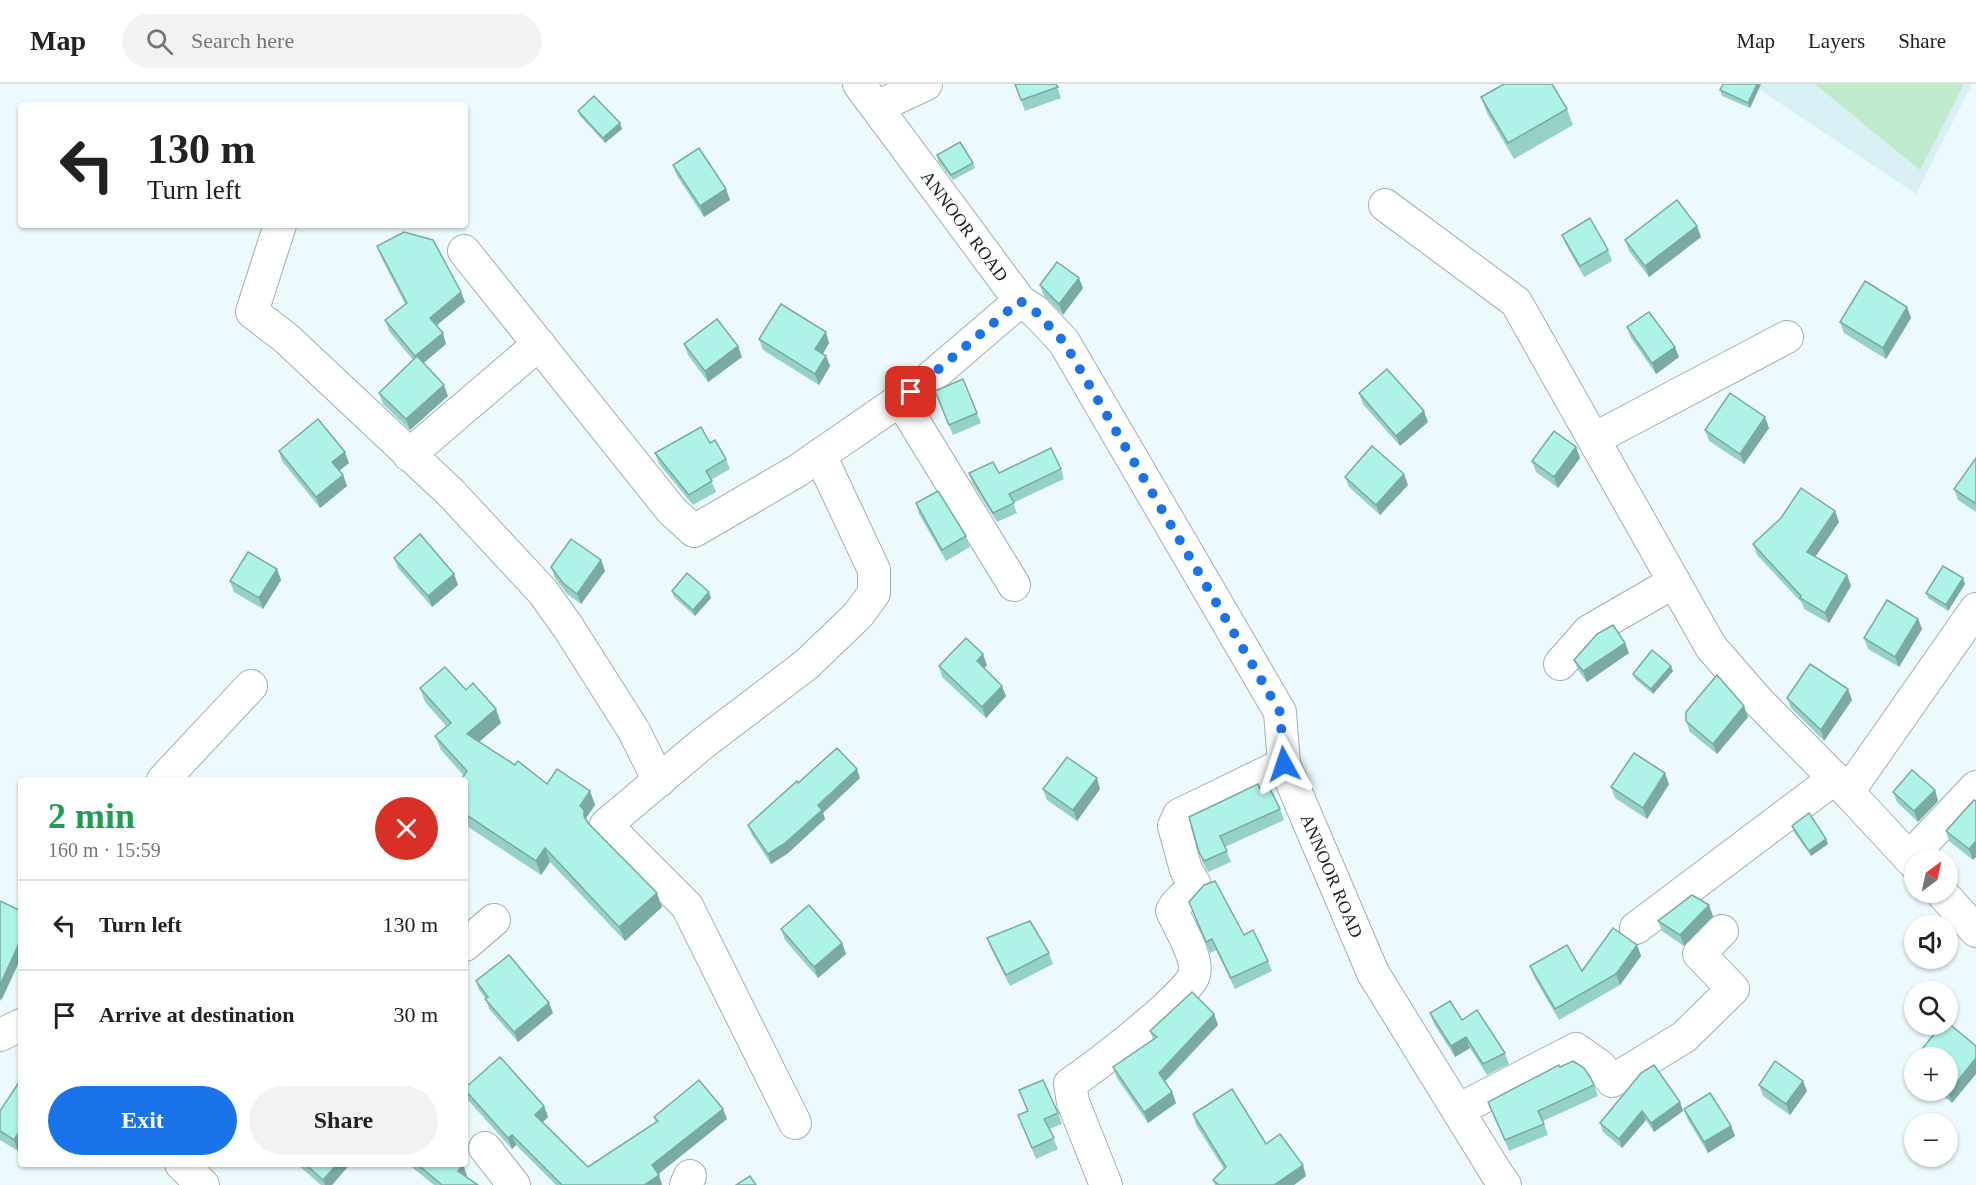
<!DOCTYPE html>
<meta charset="utf-8">
<style>
:root{--surface:#fff;--page:#f2f2f2;--text:#222;--muted:#767676;--line:#e0e0e0;--accent:#1a73e8}
body{margin:0;font-family:"Times New Roman",serif;background:var(--page);color:var(--text);height:100vh;display:flex;flex-direction:column;font-size:22px;white-space:nowrap}
*{box-sizing:border-box;margin:0}
p{font-size:20px;color:var(--muted)}
.icon{flex:none;width:33px;height:33px;fill:none;stroke:currentColor;stroke-width:2;stroke-linecap:round;stroke-linejoin:round}
.map{position:relative;flex:1;overflow:hidden}
.sheet{position:absolute;left:18px;top:693px;width:450px;height:390px;display:flex;flex-direction:column;background:var(--surface);border-radius:6px;box-shadow:0 2px 4px #0004}
.sheet>*{flex:none}
.hud{position:absolute;left:18px;top:18px;width:450px;height:126px;border-radius:6px;box-shadow:0 2px 4px #0004;background:#fff;color:var(--text);overflow:hidden}
.needle{width:39px;rotate:33deg}
.fabs{position:absolute;left:1904px;top:765px;display:grid;gap:12px}
.fabs a{display:grid;place-items:center;width:54px;height:54px;border-radius:50%;background:var(--surface);box-shadow:0 2px 4px #0004;font-size:30px}
.pin{position:absolute;display:grid;place-items:center;width:51px;height:51px;color:#fff;margin:-26px;border-radius:12px;box-shadow:0 3px 9px #0006}
.me{position:absolute;width:66px;margin:-33px;rotate:355deg;stroke-linejoin:round;filter:drop-shadow(0 0 4px #0008)}
.turn{display:flex;align-items:center;gap:21px;height:126px;padding:0 30px;font-size:27px}
.turn .icon{width:78px;height:78px;stroke-width:2.5}
.turn b{display:block;font-size:42px;line-height:51px}
.round{display:grid;place-items:center;flex:none;width:63px;height:63px;border-radius:32px;background:var(--page)}
.summary{display:flex;align-items:center;justify-content:space-between;height:102px;padding:0 30px}
h1{font-size:36px;font-weight:700;line-height:45px;color:#1e9e55}
.primary-button{display:flex;gap:12px;margin-top:auto;padding:12px 30px}
.primary-button a{flex:1;height:69px;border-radius:36px;background:var(--accent);color:#fff;font-size:24px;font-weight:700;line-height:69px;text-align:center}
.primary-button a+a{background:var(--page);color:var(--text)}
ul{padding:0;list-style:none}
li{display:flex;align-items:center;gap:18px;height:90px;padding:0 30px;border-top:2px solid var(--line)}
li div{flex:1}
li b{display:block;font-size:22px}
li em{font-style:normal}
header{display:flex;align-items:center;gap:36px;box-sizing:border-box;height:84px;padding:0 30px;background:var(--surface);border-bottom:2px solid var(--line)}
header strong{font-size:28px}
nav{display:flex;gap:33px;margin-inline-start:auto;font-size:21px}
.search{width:420px;height:54px;background:var(--page);display:flex;align-items:center;gap:15px;box-sizing:border-box;padding:0 21px;border-radius:33px;color:var(--muted);font-size:22px}
.map>svg:first-child{display:block}
.built{fill:#d8eff4}
.green{fill:#bfeacb}
.lines{fill:none;stroke-linecap:round;stroke-linejoin:round}
.minor-casing{stroke:#a1afb1;stroke-width:34}
.minor{stroke:#fff;stroke-width:32}
.wall{fill:#96d1c7}
.shaded-wall{fill:#7aaaa2}
.building{fill:#aef3e7;stroke:#7aaaa2;stroke-width:1.5}
.route{stroke:#1a73e8;stroke-width:10;stroke-dasharray:0 18}
.labels{text-anchor:middle;stroke-width:4.5;stroke-linejoin:round;paint-order:stroke}
.street-label{font-size:18px;fill:#1b2122;stroke:#ecfafd}
</style>
<header>
<strong>Map</strong>
<div class="search"><svg class="icon" aria-label="search" viewBox="0 0 24 24"><circle cx="10" cy="10" r="6"/><path d="M15 15l6 6"/></svg>Search here</div>
<nav><a>Map</a><a>Layers</a><a>Share</a></nav>
</header>
<div class="map">
<svg width="1976" height="1101" viewBox="0 0 1976 1101">
<rect width="100%" height="100%" fill="#ecfafd"/>
<!-- built -->
<path class="built" d="M1751 0H1972L1916 110Z"/>
<!-- green -->
<path class="green" d="M1815 0H1964L1920 86Z"/>
<g class="lines">
<defs>
<g id="minor">
<path id="s1" d="M859 0 1020 217 1035 227 1064 258 1280 628 1284 680 1373 889 1497 1090 1505 1101"/>
<path d="M877 23 926 0"/>
<path d="M1385 121 1516 218 1711 563 1758 617 1848 708 1914 779"/>
<path d="M280 141 252 228 286 254 451 409 543 508 568 543 634 647 659 697"/>
<path d="M464 167 672 427 694 447 797 387 923 300 1020 217"/>
<path d="M900 315 1014 501"/>
<path d="M1594 355 1787 253"/>
<path d="M409 371 539 260"/>
<path d="M1560 580 1589 547 1674 498"/>
<path d="M163 696 251 602"/>
<path d="M1848 708 1976 525"/>
<path d="M1909 774 1976 703"/>
<path d="M1941 808 1976 847"/>
<path d="M1636 844 1835 694"/>
<path d="M465 861 494 836"/>
<path d="M0 951 21 941"/>
<path d="M1458 1026 1576 965 1600 982 1612 997 1684 953 1733 905 1699 870 1722 847"/>
<path d="M795 1039 687 822 606 741 702 660 807 580 858 531 874 509V486L820 371"/>
<path d="M485 1064 514 1101"/>
<path d="M181 1080 203 1101"/>
<path d="M686 1101 690 1092"/>
<path d="M1106 1101 1073 1018 1070 1000C1093 984 1187 913 1194 891 1199 874 1179 843 1172 827 1178 813 1188 814 1194 799L1186 786 1174 742 1179 731 1284 680"/>
</g>
</defs>
<!-- minor casing -->
<use href="#minor" class="minor-casing"/>
<!-- minor -->
<use href="#minor" class="minor"/>
</g>
<!-- wall -->
<g class="wall">
<path d="M1015 0H1056L1061 14 1025 27Z"/>
<path d="M1761 0 1750 24 1722 12 1720 6Z"/>
<path d="M1481 13 1567 25 1573 41 1514 75 1487 29Z"/>
<path d="M578 27 622 45 605 59 580 32Z"/>
<path d="M937 71 973 79 975 84 953 96 938 77Z"/>
<path d="M673 81 726 105 730 116 704 133 677 92Z"/>
<path d="M1562 151 1608 166 1612 177 1584 193 1566 161Z"/>
<path d="M1701 153 1649 193 1629 167 1625 156Z"/>
<path d="M377 162 461 208 465 218 436 242 446 260 423 279 448 312 410 346 383 320 379 309 413 276 389 247 385 236 405 220 381 173Z"/>
<path d="M1040 201 1083 204 1063 231 1044 212Z"/>
<path d="M1907 223 1911 234 1886 275 1844 249 1840 238Z"/>
<path d="M1627 243 1679 273 1656 290 1631 254Z"/>
<path d="M826 248 829 259 823 270 826 272 830 282 819 301 763 266 759 255Z"/>
<path d="M684 260 742 273 708 298 688 271Z"/>
<path d="M935 307 977 329 981 339 953 351Z"/>
<path d="M1359 309 1428 338 1400 362 1363 320Z"/>
<path d="M1769 344 1744 380 1709 357 1705 346Z"/>
<path d="M710 359 726 375 730 385 711 396 716 408 693 421 659 380 655 369Z"/>
<path d="M1576 363 1580 374 1558 404 1536 388 1532 377Z"/>
<path d="M279 367 349 379 339 387 343 391 347 402 320 424 282 377Z"/>
<path d="M1976 374V428L1958 416 1954 405Z"/>
<path d="M1061 385 1064 395 1013 419 1017 429 997 438 972 399 969 389H999Z"/>
<path d="M1345 393 1408 401 1380 431 1349 403Z"/>
<path d="M916 419 966 452 970 463 946 477 919 430Z"/>
<path d="M1835 427 1839 438 1815 473 1847 491 1851 502 1829 539 1804 525 1802 519 1757 471 1753 460Z"/>
<path d="M394 474 454 490 458 501 432 523 398 484Z"/>
<path d="M601 476 605 487 581 520 567 510 555 494 551 483Z"/>
<path d="M277 485 281 496 263 525 234 508 230 497Z"/>
<path d="M1963 494 1965 500 1948 527 1928 514 1926 509Z"/>
<path d="M672 507 711 514 695 532 674 513Z"/>
<path d="M1918 535 1922 545 1899 583 1868 565 1864 554Z"/>
<path d="M1629 569 1587 598 1578 586 1574 576Z"/>
<path d="M987 581 984 584 1006 612 986 634 942 593 939 582Z"/>
<path d="M1673 587 1653 610 1635 595 1633 590Z"/>
<path d="M420 604 466 606 501 639 479 658 515 681 547 700 590 707 595 721 586 734 589 740 662 823 625 857 550 778 541 791 465 741V696L464 692 441 666 435 652 447 643 425 618Z"/>
<path d="M1848 605 1852 616 1824 657 1791 624 1787 614Z"/>
<path d="M1748 633 1717 670 1690 648 1686 637Z"/>
<path d="M860 694 823 729 825 735 787 770 771 780 752 751 748 741 798 699Z"/>
<path d="M1669 700 1647 735 1615 714 1611 703Z"/>
<path d="M1043 705H1100L1077 737 1047 716Z"/>
<path d="M1935 706 1938 717 1918 738 1897 718 1893 708Z"/>
<path d="M1261 707 1280 725 1284 736 1225 763 1231 778 1208 788 1203 779 1199 768Z"/>
<path d="M1974 716 1973 776 1949 757 1946 747Z"/>
<path d="M1792 742 1826 755 1828 760 1811 772 1794 748Z"/>
<path d="M1189 818 1244 851 1268 877 1272 887 1235 905 1216 866 1210 869Z"/>
<path d="M1713 832 1684 862 1662 847 1658 837Z"/>
<path d="M781 845 842 859 846 870 818 894 785 856Z"/>
<path d="M987 854 1049 869 1053 880 1010 902 991 865Z"/>
<path d="M1637 861 1641 872 1620 901 1559 936 1534 893 1530 882 1582 887Z"/>
<path d="M476 897 553 929 518 958 489 925 486 915 479 906Z"/>
<path d="M1430 929 1462 936 1505 969 1509 980 1487 991 1470 964 1455 973 1434 940Z"/>
<path d="M1214 930 1218 941 1165 998 1172 1008 1176 1019 1148 1039 1117 994 1113 983 1153 955 1150 947Z"/>
<path d="M1976 962 1952 1019 1936 1006H1947Z"/>
<path d="M1560 983 1594 1001 1598 1012 1543 1037 1548 1051 1509 1067 1488 1018Z"/>
<path d="M21 995 18 1067 0 1056V1027Z"/>
<path d="M1759 1001 1807 1007 1790 1031 1763 1012Z"/>
<path d="M465 1004 544 1022 548 1033 542 1038 588 1083 656 1038 654 1033 727 1035 658 1090 662 1101H556L516 1061 512 1065 468 1016Z"/>
<path d="M1019 1006 1058 1029 1062 1040 1049 1045 1058 1065 1036 1075 1018 1031 1027 1027Z"/>
<path d="M1680 1018 1683 1027 1654 1048 1646 1036 1622 1064 1603 1048 1600 1039Z"/>
<path d="M1684 1025 1731 1042 1735 1052 1708 1069 1688 1036Z"/>
<path d="M1193 1030 1266 1060 1306 1092 1294 1101H1215L1213 1096 1224 1085 1196 1041Z"/>
<path d="M297 1080H350L332 1101H321Z"/>
<path d="M408 1080H462L463 1081 467 1092 466 1093 478 1101H434Z"/>
</g>
<!-- shaded-wall -->
<g class="shaded-wall">
<path d="M1757 0H1761L1750 24 1748 19Z"/>
<path d="M620 39 622 45 605 59 603 54Z"/>
<path d="M726 105 730 116 704 133 700 122Z"/>
<path d="M1697 142 1701 153 1649 193 1645 182Z"/>
<path d="M1079 194 1083 204 1063 231 1059 220Z"/>
<path d="M461 208 465 218 433 244 430 234Z"/>
<path d="M1907 223 1911 234 1886 275 1883 264Z"/>
<path d="M826 248 829 259 819 276 815 265Z"/>
<path d="M443 249 446 260 419 283 415 272Z"/>
<path d="M738 262 742 273 708 298 705 287Z"/>
<path d="M1675 263 1679 273 1656 290 1652 279Z"/>
<path d="M826 272 830 282 819 301 815 290Z"/>
<path d="M444 301 448 312 410 346 406 335Z"/>
<path d="M1424 327 1428 338 1400 362 1396 352Z"/>
<path d="M1765 333 1769 344 1744 380 1740 370Z"/>
<path d="M1576 363 1580 374 1558 404 1554 393Z"/>
<path d="M345 368 349 379 336 389 332 378Z"/>
<path d="M1404 390 1408 401 1380 431 1376 421Z"/>
<path d="M343 391 347 402 320 424 316 413Z"/>
<path d="M1835 427 1839 438 1811 479 1807 468Z"/>
<path d="M601 476 605 487 581 520 577 510Z"/>
<path d="M277 485 281 496 263 525 259 514Z"/>
<path d="M454 490 458 501 432 523 428 512Z"/>
<path d="M1847 491 1851 502 1829 539 1825 529Z"/>
<path d="M1963 494 1965 500 1948 527 1946 521Z"/>
<path d="M709 508 711 514 695 532 693 526Z"/>
<path d="M1918 535 1922 545 1899 583 1895 573Z"/>
<path d="M1625 559 1629 569 1587 598 1583 587Z"/>
<path d="M983 570 987 581 981 588 977 577Z"/>
<path d="M1671 582 1673 587 1653 610 1651 605Z"/>
<path d="M1002 602 1006 612 986 634 982 623Z"/>
<path d="M1848 605 1852 616 1824 657 1821 646Z"/>
<path d="M1744 622 1748 633 1717 670 1713 660Z"/>
<path d="M496 625 501 639 472 664 467 650Z"/>
<path d="M857 685 860 694 823 729 825 735 787 770 771 780 768 770Z"/>
<path d="M1665 689 1669 700 1647 735 1643 724Z"/>
<path d="M1097 694 1100 705 1077 737 1073 726Z"/>
<path d="M1935 706 1938 717 1918 738 1914 727Z"/>
<path d="M590 707 595 721 586 734 589 740V746L580 722Z"/>
<path d="M1826 755 1828 760 1811 772 1809 767Z"/>
<path d="M1976 757V773L1973 776 1969 765Z"/>
<path d="M545 764 550 778 541 791 536 777Z"/>
<path d="M657 809 662 823 625 857 619 843Z"/>
<path d="M1709 821 1713 832 1684 862 1680 851Z"/>
<path d="M21 855V874L1 917 0 914V901Z"/>
<path d="M842 859 846 870 818 894 814 883Z"/>
<path d="M1637 861 1641 872 1620 901 1616 890Z"/>
<path d="M549 919 553 929 518 958 514 948Z"/>
<path d="M1214 930 1218 941 1162 1000 1159 989Z"/>
<path d="M1466 953 1470 964 1455 973 1451 962Z"/>
<path d="M1976 974V990L1952 1019 1948 1009Z"/>
<path d="M1803 997 1807 1007 1790 1031 1786 1020Z"/>
<path d="M1172 1008 1176 1019 1148 1039 1144 1028Z"/>
<path d="M1680 1018 1683 1027 1654 1048 1651 1039Z"/>
<path d="M544 1022 548 1033 539 1042 535 1031Z"/>
<path d="M723 1025 727 1035 656 1092 652 1081Z"/>
<path d="M1642 1027 1646 1036 1622 1064 1619 1055Z"/>
<path d="M1731 1042 1735 1052 1708 1069 1704 1058Z"/>
<path d="M21 1045V1062L18 1067 14 1056Z"/>
<path d="M512 1051 516 1061 512 1065 508 1054Z"/>
<path d="M337 1080H350L332 1101H325L323 1096Z"/>
<path d="M463 1081 467 1092 462 1098 458 1087Z"/>
<path d="M1303 1081 1306 1092 1294 1101H1274Z"/>
<path d="M659 1091 662 1101H644Z"/>
</g>
<!-- building -->
<g class="building">
<path d="M1015 0H1056L1058 3 1021 16Z"/>
<path d="M1504 0H1552L1567 25 1508 59 1481 13Z"/>
<path d="M1723 0H1757L1748 19 1720 6Z"/>
<path d="M594 12 620 39 603 54 578 27Z"/>
<path d="M960 58 973 79 951 91 937 71Z"/>
<path d="M699 64 726 105 700 122 673 81Z"/>
<path d="M1677 116 1697 142 1645 182 1625 156Z"/>
<path d="M1590 134 1608 166 1580 182 1562 151Z"/>
<path d="M404 148 433 156 461 208 430 234 443 249 415 272 385 236 407 219 377 162Z"/>
<path d="M1057 178 1079 194 1059 220 1040 201Z"/>
<path d="M1865 197 1907 223 1883 264 1840 238Z"/>
<path d="M781 220 826 248 815 265 826 272 815 290 759 255Z"/>
<path d="M1649 228 1675 263 1652 279 1627 243Z"/>
<path d="M717 235 738 262 705 287 684 260Z"/>
<path d="M417 272 444 301 406 335 379 309Z"/>
<path d="M1387 285 1424 327 1396 352 1359 309Z"/>
<path d="M963 295 977 329 949 341 935 307Z"/>
<path d="M1730 309 1765 333 1740 370 1705 346Z"/>
<path d="M318 335 345 368 332 378 343 391 316 413 279 367Z"/>
<path d="M701 343 710 359 715 356 726 375 706 387 712 397 689 411 655 369Z"/>
<path d="M1554 347 1576 363 1554 393 1532 377Z"/>
<path d="M1372 362 1404 390 1376 421 1345 393Z"/>
<path d="M1051 364 1061 385 1009 410 1014 419 993 429 969 389 993 378 999 389Z"/>
<path d="M1976 374V420L1954 405Z"/>
<path d="M1801 404 1835 427 1807 468 1847 491 1825 529 1800 514 1801 512 1753 460 1781 434Z"/>
<path d="M938 407 966 452 942 466 916 419Z"/>
<path d="M420 450 454 490 428 512 394 474Z"/>
<path d="M571 455 601 476 577 510 563 499 551 483Z"/>
<path d="M248 468 277 485 259 514 230 497Z"/>
<path d="M1943 482 1963 494 1946 521 1926 509Z"/>
<path d="M687 489 709 508 693 526 672 507Z"/>
<path d="M1887 516 1918 535 1895 573 1864 554Z"/>
<path d="M1613 541 1625 559 1583 587 1574 576 1597 550Z"/>
<path d="M966 554 983 570 977 577 1002 602 982 623 939 582Z"/>
<path d="M1652 566 1671 582 1651 605 1633 590Z"/>
<path d="M1810 580 1848 605 1821 646 1787 614Z"/>
<path d="M445 583 466 606 473 599 496 625 467 650 515 681 518 677 547 700 557 685 590 707 580 722 584 726V732L588 739 657 809 619 843 545 764 536 777 465 730V696H461L467 687 435 652 451 639 420 604Z"/>
<path d="M1717 591 1744 622 1713 660 1686 637V628Z"/>
<path d="M837 664 857 685 818 721 822 726 784 760 768 770 748 741 797 697 798 699Z"/>
<path d="M1634 669 1665 689 1643 724 1611 703Z"/>
<path d="M1067 673 1097 694 1073 726 1043 705Z"/>
<path d="M1912 686 1935 706 1914 727 1893 708Z"/>
<path d="M1258 700 1261 707 1269 703 1280 725 1220 752 1227 767 1204 777 1199 768 1189 733Z"/>
<path d="M1974 716 1976 717V757L1969 765 1946 747Z"/>
<path d="M1809 729 1826 755 1809 767 1792 742Z"/>
<path d="M1215 797 1244 851 1253 846 1268 877 1231 894 1212 855 1206 858 1189 818 1204 801Z"/>
<path d="M1692 811 1709 821 1680 851 1658 837Z"/>
<path d="M0 817 21 827V855L0 901Z"/>
<path d="M809 821 842 859 814 883 781 845Z"/>
<path d="M1030 837 1049 869 1006 891 987 854Z"/>
<path d="M1613 844 1637 861 1616 890 1555 925 1530 882 1567 861 1582 887Z"/>
<path d="M509 871 549 919 514 948 485 915 488 913 476 897Z"/>
<path d="M1192 908 1214 930 1159 989 1172 1008 1144 1028 1113 983 1157 953 1150 947Z"/>
<path d="M1450 917 1462 936 1477 926 1505 969 1483 980 1466 953 1451 962 1430 929Z"/>
<path d="M1947 938 1976 962V974L1948 1009 1946 1006H1947V974H1915L1942 940H1947Z"/>
<path d="M500 973 544 1022 535 1031 588 1083 658 1037 654 1033 699 996 723 1025 652 1081 659 1091 644 1101H562L512 1051 508 1054 465 1006V1004Z"/>
<path d="M1573 977 1584 984 1590 993 1594 1001 1538 1027 1544 1040 1505 1056 1488 1018 1559 981 1560 983Z"/>
<path d="M1775 977 1803 997 1786 1020 1759 1001Z"/>
<path d="M1654 981 1680 1018 1651 1039 1642 1027 1619 1055 1600 1039 1641 989Z"/>
<path d="M21 995V1045L14 1056 0 1047V1027Z"/>
<path d="M1043 996 1058 1029 1044 1035 1054 1054 1032 1064 1018 1031 1028 1027 1019 1006Z"/>
<path d="M1232 1005 1266 1060 1280 1050 1303 1081 1274 1101H1219L1213 1096 1226 1083 1193 1030Z"/>
<path d="M1710 1009 1731 1042 1704 1058 1684 1025Z"/>
<path d="M305 1080H337L323 1096Z"/>
<path d="M417 1080H462L463 1081 458 1087 478 1101H442Z"/>
<path d="M750 1092 756 1101H736Z"/>
</g>
<g class="lines">
<!-- route -->
<path class="route" d="M911 308 1020 217 1035 227 1064 258 1280 628 1284 680"/>
</g>
<g class="labels">
<!-- street labels -->
<g class="street-label">
<text dy="6" stroke="none"><textPath href="#s1" startOffset="177">ANNOOR ROAD</textPath></text>
<text dy="6" stroke="none"><textPath href="#s1" startOffset="933">ANNOOR ROAD</textPath></text>
</g>
</g>
</svg>
<div class="fabs">
<a><svg class="needle" viewBox="-14 -14 28 28"><path d="M0-13l5 13h-10z" fill="#e53935"/><path d="M0 13l5-13h-10z" fill="#767676"/></svg></a>
<a><svg class="icon" aria-label="sound" viewBox="0 0 24 24"><path d="M4 9h4l5-4v14l-5-4H4zM17 9q2 3 0 6"/></svg></a>
<a><svg class="icon" aria-label="search" viewBox="0 0 24 24"><circle cx="10" cy="10" r="6"/><path d="M15 15l6 6"/></svg></a>
<a>+</a>
<a>−</a>
</div>
<div class="pin" style="left:911px;top:308px;background:#d93025"><svg class="icon" aria-label="arrive" viewBox="0 0 24 24"><path d="M6 21V4h12l-3 4 3 4H6"/></svg></div>
<svg class="me" style="left:1284px;top:680px" viewBox="-20 -20 40 40"><path d="M0-17L14 15 0 8-14 15z" fill="#1a73e8" stroke="#fff" stroke-width="4"/></svg>
<div class="hud">
<div class="turn"><svg class="icon" aria-label="left" viewBox="0 0 24 24"><path d="M17 20v-9H6M10 6l-5 5 5 5"/></svg><div><b>130 m</b>Turn left</div></div>
</div>
<section class="sheet">
<div class="summary"><div><h1>2 min</h1><p>160 m · 15:59</p></div><a class="round" style="background:#d93025;color:#fff"><svg class="icon" aria-label="close" viewBox="0 0 24 24"><path d="M6 6l12 12M18 6L6 18"/></svg></a></div>
<ul>
<li><svg class="icon" aria-label="left" viewBox="0 0 24 24"><path d="M17 20v-9H6M10 6l-5 5 5 5"/></svg><div><b>Turn left</b></div><em>130 m</em></li>
<li><svg class="icon" aria-label="arrive" viewBox="0 0 24 24"><path d="M6 21V4h12l-3 4 3 4H6"/></svg><div><b>Arrive at destination</b></div><em>30 m</em></li>
</ul>
<div class="primary-button"><a>Exit</a><a>Share</a></div>
</section>
</div>
